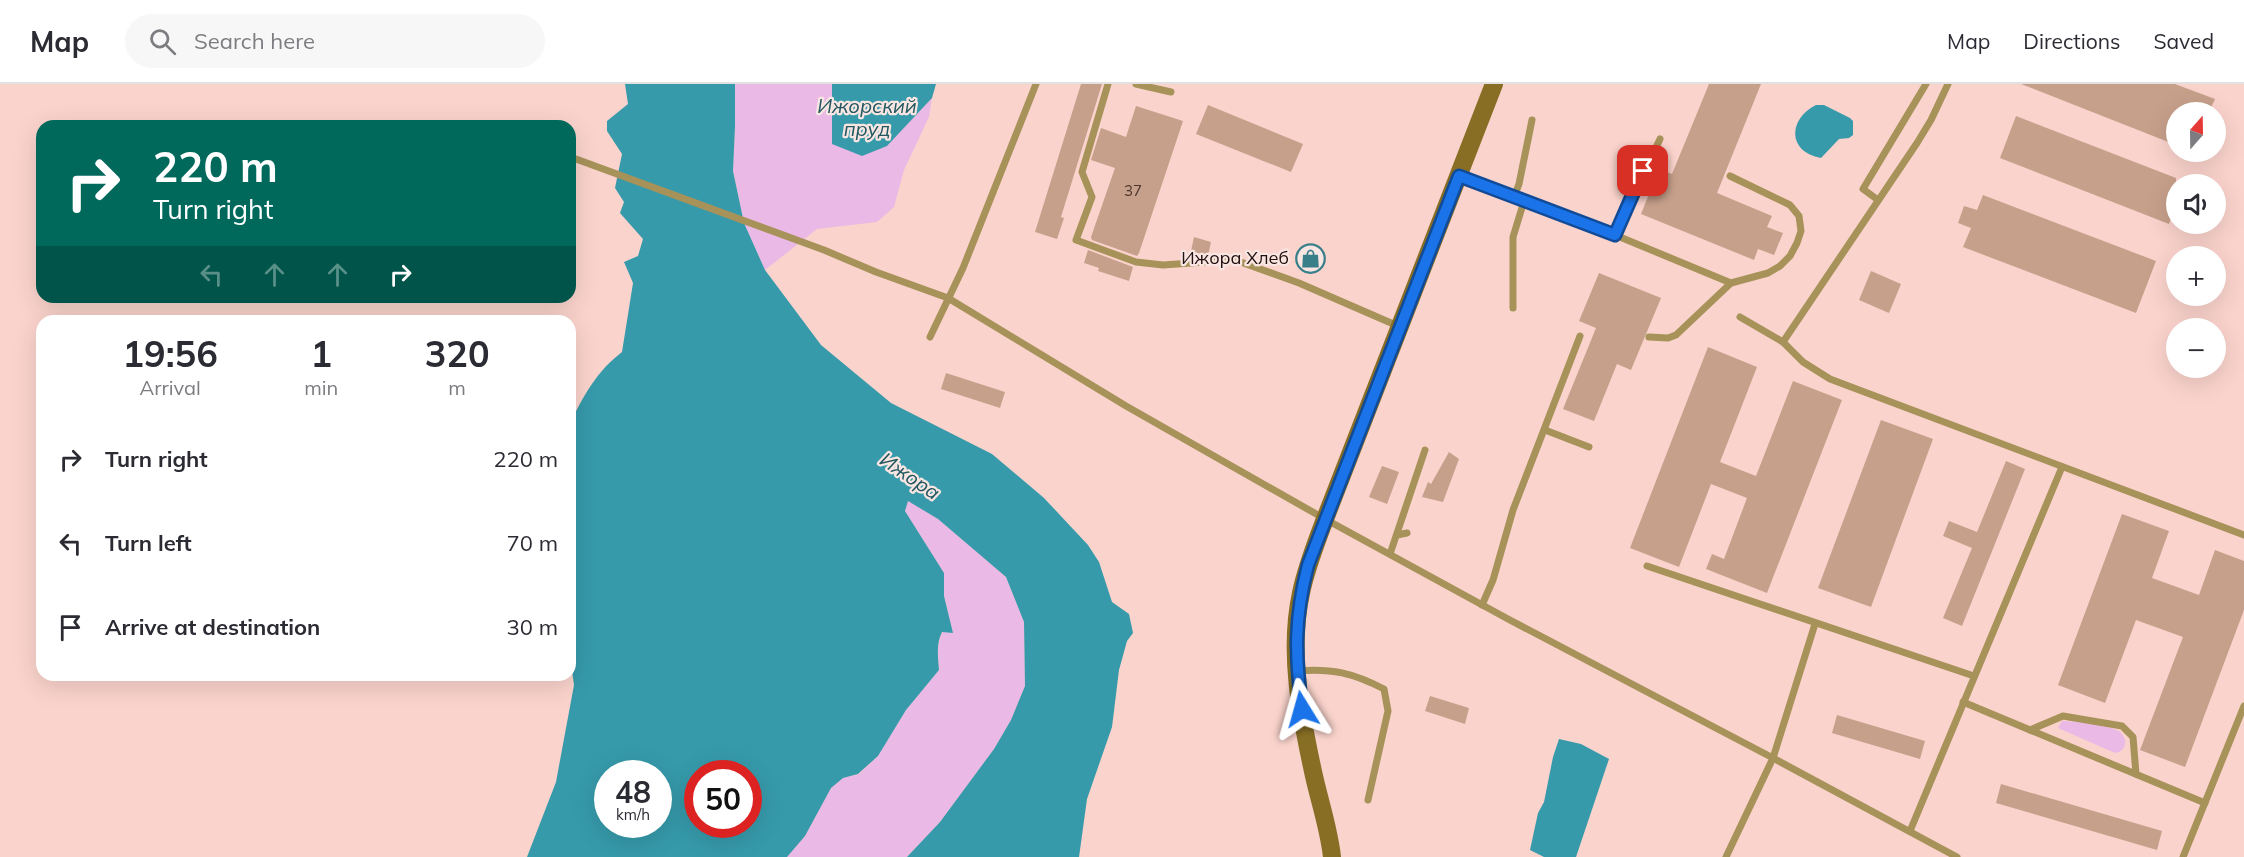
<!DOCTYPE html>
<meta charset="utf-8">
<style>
:root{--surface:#fff;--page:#f7f7f7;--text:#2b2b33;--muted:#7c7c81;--line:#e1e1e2}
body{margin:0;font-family:Mulish,sans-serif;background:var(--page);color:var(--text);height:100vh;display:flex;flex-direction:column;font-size:22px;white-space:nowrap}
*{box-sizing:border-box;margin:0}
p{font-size:20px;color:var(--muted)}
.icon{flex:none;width:33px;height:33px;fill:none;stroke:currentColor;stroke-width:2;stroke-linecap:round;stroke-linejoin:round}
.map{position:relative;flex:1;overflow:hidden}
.panel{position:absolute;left:36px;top:231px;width:540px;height:366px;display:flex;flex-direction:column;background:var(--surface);border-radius:18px;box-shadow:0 6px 24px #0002}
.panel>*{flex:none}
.hud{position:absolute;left:36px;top:36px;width:540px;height:183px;border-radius:18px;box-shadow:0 6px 24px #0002;background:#00695c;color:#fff;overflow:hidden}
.needle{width:39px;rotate:20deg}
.fabs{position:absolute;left:2166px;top:18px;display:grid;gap:12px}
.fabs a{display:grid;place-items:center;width:60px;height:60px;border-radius:50%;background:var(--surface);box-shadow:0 6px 24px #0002;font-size:30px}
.speed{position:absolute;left:594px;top:676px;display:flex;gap:12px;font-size:30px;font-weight:700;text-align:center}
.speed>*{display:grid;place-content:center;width:78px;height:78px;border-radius:50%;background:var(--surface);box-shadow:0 6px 24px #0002;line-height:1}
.speed small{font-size:15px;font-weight:400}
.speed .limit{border:9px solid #d22;background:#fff;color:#111}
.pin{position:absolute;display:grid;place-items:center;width:51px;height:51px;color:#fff;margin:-26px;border-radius:12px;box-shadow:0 3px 9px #0006}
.me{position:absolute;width:66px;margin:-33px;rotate:352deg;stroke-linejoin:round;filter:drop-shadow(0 0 4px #0008)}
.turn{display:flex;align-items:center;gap:21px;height:126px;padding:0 18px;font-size:27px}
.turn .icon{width:78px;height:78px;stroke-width:2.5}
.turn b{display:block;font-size:42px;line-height:51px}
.lanes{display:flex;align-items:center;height:57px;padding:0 18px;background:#0003;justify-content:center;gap:30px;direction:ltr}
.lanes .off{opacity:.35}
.eta{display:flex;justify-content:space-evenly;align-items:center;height:102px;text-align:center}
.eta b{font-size:36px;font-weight:700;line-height:42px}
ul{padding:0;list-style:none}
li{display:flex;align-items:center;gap:18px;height:84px;padding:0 18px}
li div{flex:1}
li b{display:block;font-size:22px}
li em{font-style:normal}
header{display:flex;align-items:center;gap:36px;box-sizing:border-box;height:84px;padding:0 30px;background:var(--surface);border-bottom:2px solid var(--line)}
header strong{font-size:28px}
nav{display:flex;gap:33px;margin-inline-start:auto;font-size:21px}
.search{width:420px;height:54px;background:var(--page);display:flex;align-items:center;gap:15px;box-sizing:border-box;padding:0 21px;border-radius:33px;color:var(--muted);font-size:22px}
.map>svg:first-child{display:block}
.green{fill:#ebb9e6}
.water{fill:#369aaa;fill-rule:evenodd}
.building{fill:#c7a08b}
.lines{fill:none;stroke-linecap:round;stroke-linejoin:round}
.lane{stroke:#a7925a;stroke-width:7}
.secondary{stroke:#876e24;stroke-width:18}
.route-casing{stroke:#114b97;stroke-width:15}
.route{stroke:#1a73e8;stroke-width:10}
.labels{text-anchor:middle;stroke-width:4.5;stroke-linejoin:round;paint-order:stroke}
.number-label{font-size:15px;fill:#4a352d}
.poi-label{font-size:18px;fill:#21110e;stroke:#f9e6e2;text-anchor:end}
.water-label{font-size:20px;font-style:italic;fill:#225861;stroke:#f9e6e2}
</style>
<header>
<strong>Map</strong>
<div class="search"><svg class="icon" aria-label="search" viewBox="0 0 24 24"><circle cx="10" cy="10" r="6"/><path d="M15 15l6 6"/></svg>Search here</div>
<nav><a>Map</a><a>Directions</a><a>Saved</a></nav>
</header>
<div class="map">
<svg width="2244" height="773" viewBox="0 0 2244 773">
<rect width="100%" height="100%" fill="#fad3cc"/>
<!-- green -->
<g class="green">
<path d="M735 0H832V60L887 62 932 14 929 33 904 86 894 123 877 138 817 145 765 186 744 139 733 87 735 43Z"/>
<path d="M908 416 938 435 1006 493 1024 538 1025 602 1011 636 994 665 940 738 907 773H787L805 752 831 704 843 694 859 690 878 672 906 626 939 586C938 573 936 560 943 547L953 549 944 512V489L905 427Z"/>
<path d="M2062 637C2073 637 2111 642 2119 647 2123 650 2126 656 2125 660 2124 666 2120 668 2115 669L2058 644Z"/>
</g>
<!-- water -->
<g class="water">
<path d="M625 0H735V43L733 87 744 139 765 186 821 261 891 319 992 370 1044 414 1088 461 1099 478 1112 518 1129 530 1133 549 1127 557 1119 586 1112 643 1087 715 1079 773H907L940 738 994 665 1011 636 1025 602 1024 538 1006 493 938 435 908 417 905 427 944 489V512L953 549 942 548C936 560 938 573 939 586L906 626 878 672 858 690 843 694 831 704 805 752 787 773H527L556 698 574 601 570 573V340C583 312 597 287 622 268L633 199 624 178 638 172 643 155 620 129 624 118 615 104 622 70 607 47V37L628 20ZM608 690H658V741H608ZM698 690H748V741H698Z"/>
<path d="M832 0H936L932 14 887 62 862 72 832 60Z"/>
<path d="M1816 21H1824L1850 34 1853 37V51L1849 54 1839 55 1821 74C1787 68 1788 35 1816 21Z"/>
<path d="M1559 655 1581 660 1609 675 1576 773H1544L1530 766 1538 729 1544 718 1553 673Z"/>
</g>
<!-- building -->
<g class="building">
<path d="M1081 0H1102L1061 133 1064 134 1057 155 1035 148Z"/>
<path d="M1709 0H1761L1717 109 1772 132 1767 143 1783 149 1774 171 1758 165 1754 176 1641 130 1659 85 1672 90Z"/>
<path d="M2021 0H2175L2215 15 2209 28H2176V61Z"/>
<path d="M1208 21 1303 60 1291 88 1196 50Z"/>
<path d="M1136 22 1183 37 1139 169 1137 172 1092 156 1091 153 1115 84 1091 76 1101 44 1126 53Z"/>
<path d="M2016 32 2176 94V121L2169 140 2000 74Z"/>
<path d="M1983 111 2156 177 2136 229 1963 163 1971 144 1958 139 1964 122 1977 126Z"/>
<path d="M1194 153 1211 158 1208 172 1191 167Z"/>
<path d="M1088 166 1133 183 1129 197 1098 187 1099 184 1084 179Z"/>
<path d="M1871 187 1901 200 1889 229 1859 216Z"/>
<path d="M1599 189 1661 214 1631 286 1617 280 1594 337 1563 325 1596 244 1579 237Z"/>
<path d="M1708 263 1757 283 1720 378 1756 392 1793 297 1842 316 1767 509 1706 485 1712 470 1724 475 1747 414 1711 400 1679 483 1630 464Z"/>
<path d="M946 289 1005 308 1000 324 941 305Z"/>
<path d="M1881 336 1933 355 1871 523 1818 504Z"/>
<path d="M1449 368 1459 375 1443 418 1422 413 1428 398 1431 400Z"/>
<path d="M2006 377 2025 385 1962 542 1943 534 1972 464 1943 452 1949 437 1977 448Z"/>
<path d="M1382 382 1399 388 1387 420 1369 413Z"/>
<path d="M2122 430 2169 447 2152 494 2199 511 2215 466 2244 477V526L2185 683 2140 666 2183 553 2136 536 2105 619 2058 601Z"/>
<path d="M1430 612 1469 624 1465 640 1425 627Z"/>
<path d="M1837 631 1925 657 1920 675 1832 649Z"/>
<path d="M2001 700 2162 747 2157 766 1996 719Z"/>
</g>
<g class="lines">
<!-- lane -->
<g class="lane">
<path d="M1108 0 1082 88 1092 113 1076 156 1136 178 1163 181 1235 176 1299 199 1398 242"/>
<path d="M1136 0 1171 8"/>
<path d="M576 75 824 166 876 188 948 214 1126 322 1325 435 1508 535 1773 674 1957 773"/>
<path d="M1459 92 1615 151 1731 199"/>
<path d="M1514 113 1519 100 1532 36"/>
<path d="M1878 116 1863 105 1926 0"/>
<path d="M1615 151 1660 55"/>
<path d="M1513 224V153L1524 117"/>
<path d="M1740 233 1783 258 1803 278 1830 295 2244 451"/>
<path d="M930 253 963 184 1036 0"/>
<path d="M1649 253 1668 254 1676 251 1731 199 1768 189 1780 182 1790 172 1797 159 1801 147 1799 132 1790 121 1730 92"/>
<path d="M1783 258 1917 59 1931 36 1948 0"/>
<path d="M1545 346 1589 363"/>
<path d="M1397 451 1407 449"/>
<path d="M1390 470 1425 366"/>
<path d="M1647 482 1974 592"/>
<path d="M1482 521 1493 496 1513 426 1580 252"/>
<path d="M1297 587C1332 584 1353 589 1384 605L1388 627 1368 716"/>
<path d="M1963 618 2205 719"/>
<path d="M2030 646 2063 632 2122 642 2133 653 2136 690"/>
<path d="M1910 747 2062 383"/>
<path d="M1726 773 1773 674 1815 540"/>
<path d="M2183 773 2244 622"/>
</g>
<!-- secondary -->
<path class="secondary" d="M1332 773C1329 745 1320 719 1314 692 1301 633 1288 569 1301 509 1306 484 1316 459 1325 435L1494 0"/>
</g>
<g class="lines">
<defs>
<path id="route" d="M1302 625C1295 571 1294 535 1308 481L1459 92 1615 151 1643 87"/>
</defs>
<!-- route casing -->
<use href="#route" class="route-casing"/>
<!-- route -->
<use href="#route" class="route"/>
</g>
<!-- icons -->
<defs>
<symbol id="shop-ring" viewBox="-11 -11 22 22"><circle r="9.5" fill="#f9e6e2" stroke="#397f8a" stroke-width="1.5"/><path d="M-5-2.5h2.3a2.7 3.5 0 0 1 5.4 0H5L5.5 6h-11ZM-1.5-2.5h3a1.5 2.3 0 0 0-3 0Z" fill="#397f8a"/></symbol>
</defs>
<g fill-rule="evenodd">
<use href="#shop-ring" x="1294" y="158" width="33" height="33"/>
</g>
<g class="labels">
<!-- number labels -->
<g class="number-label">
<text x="1133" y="112">37</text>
</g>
<!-- poi labels -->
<g class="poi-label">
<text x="1289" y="180">Ижора Хлеб</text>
</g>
<!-- water labels -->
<g class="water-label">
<text x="867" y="29">Ижорский<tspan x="867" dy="23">пруд</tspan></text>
<text transform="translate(910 392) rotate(34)" y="7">Ижора</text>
</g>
</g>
</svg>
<div class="fabs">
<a><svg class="needle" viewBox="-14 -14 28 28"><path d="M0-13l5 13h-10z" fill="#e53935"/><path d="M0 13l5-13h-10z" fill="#7c7c81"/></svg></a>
<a><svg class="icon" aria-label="sound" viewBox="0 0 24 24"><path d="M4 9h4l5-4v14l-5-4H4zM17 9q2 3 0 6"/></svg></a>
<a>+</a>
<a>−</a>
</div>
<div class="speed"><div>48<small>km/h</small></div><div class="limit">50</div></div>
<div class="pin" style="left:1643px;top:87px;background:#d93025"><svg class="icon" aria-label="arrive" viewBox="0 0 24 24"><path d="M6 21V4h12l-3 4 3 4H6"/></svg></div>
<svg class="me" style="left:1302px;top:625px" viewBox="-20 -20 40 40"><path d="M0-17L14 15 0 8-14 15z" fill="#1a73e8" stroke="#fff" stroke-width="4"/></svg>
<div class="hud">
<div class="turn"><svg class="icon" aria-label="right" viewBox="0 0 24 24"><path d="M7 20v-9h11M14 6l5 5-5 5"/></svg><div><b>220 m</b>Turn right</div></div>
<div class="lanes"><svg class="icon off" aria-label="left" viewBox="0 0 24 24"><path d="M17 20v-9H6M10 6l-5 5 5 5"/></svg><svg class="icon off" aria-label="ahead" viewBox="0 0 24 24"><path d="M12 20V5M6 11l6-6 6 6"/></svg><svg class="icon off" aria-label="ahead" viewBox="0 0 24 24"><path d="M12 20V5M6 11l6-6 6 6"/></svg><svg class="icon" aria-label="right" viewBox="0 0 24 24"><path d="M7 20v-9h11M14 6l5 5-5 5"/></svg></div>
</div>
<section class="panel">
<div class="eta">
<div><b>19:56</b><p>Arrival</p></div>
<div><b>1</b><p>min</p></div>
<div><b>320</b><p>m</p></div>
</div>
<ul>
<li><svg class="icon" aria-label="right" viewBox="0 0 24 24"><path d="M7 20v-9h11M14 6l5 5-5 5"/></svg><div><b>Turn right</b></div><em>220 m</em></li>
<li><svg class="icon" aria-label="left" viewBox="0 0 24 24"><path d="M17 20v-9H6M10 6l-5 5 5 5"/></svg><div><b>Turn left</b></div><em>70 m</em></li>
<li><svg class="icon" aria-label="arrive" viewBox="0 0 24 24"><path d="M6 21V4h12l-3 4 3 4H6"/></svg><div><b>Arrive at destination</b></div><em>30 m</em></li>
</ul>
</section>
</div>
